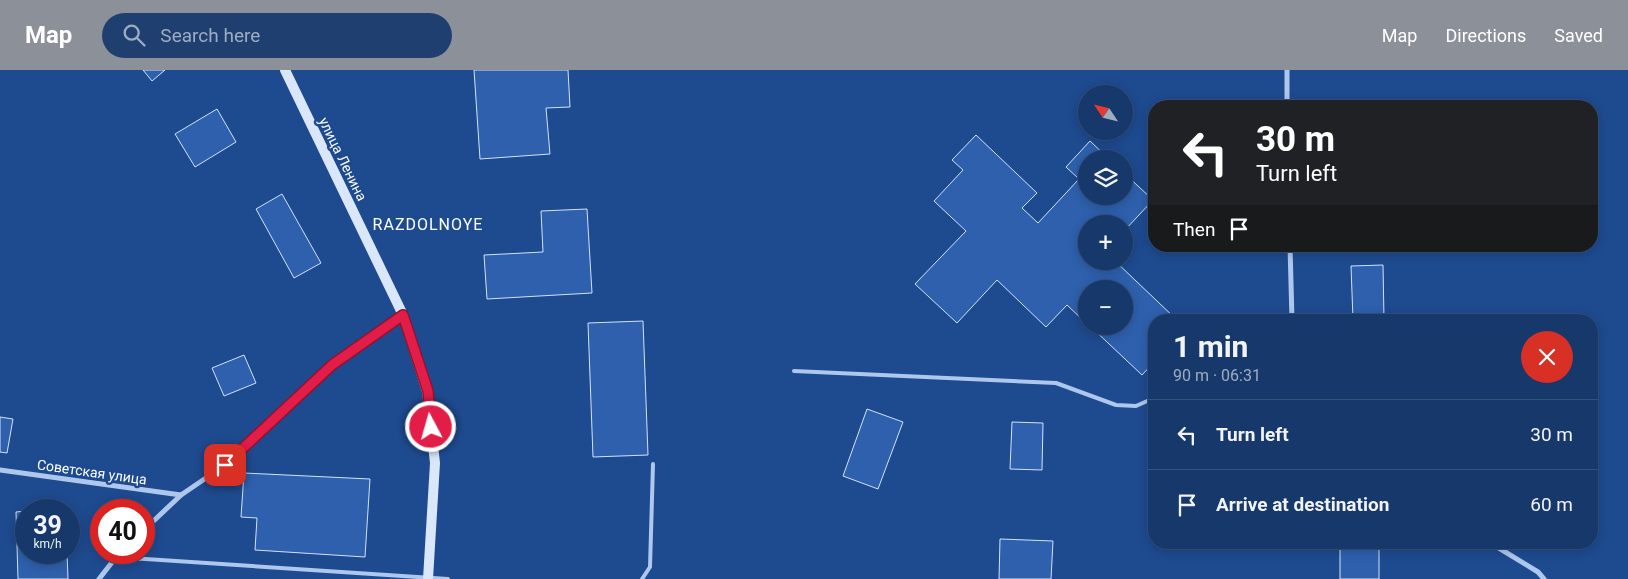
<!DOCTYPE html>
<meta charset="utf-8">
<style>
:root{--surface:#16386b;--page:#1f3f71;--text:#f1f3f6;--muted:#9eacc1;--line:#35527e;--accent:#8c9099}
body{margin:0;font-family:Roboto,sans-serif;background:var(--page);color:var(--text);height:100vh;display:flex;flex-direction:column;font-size:19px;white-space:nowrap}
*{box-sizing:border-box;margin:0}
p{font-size:16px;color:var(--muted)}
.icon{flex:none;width:28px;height:28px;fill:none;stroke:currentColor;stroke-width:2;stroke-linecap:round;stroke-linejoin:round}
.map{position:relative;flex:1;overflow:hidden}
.sheet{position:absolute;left:1148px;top:244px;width:450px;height:235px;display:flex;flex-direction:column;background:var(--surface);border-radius:20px;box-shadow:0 2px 12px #0003,0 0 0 1px var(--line)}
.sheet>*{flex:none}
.guide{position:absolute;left:1148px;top:30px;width:450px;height:152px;border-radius:20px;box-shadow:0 2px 12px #0003,0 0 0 1px var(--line);background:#202124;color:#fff;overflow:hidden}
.needle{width:32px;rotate:305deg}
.tools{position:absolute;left:1078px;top:15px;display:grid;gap:10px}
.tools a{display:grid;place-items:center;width:55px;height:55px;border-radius:50%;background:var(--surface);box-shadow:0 2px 12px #0003,0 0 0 1px var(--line);font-size:25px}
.speed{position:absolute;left:15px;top:429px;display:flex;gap:10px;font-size:25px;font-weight:700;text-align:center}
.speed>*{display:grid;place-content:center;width:65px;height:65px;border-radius:50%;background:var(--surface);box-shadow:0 2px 12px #0003,0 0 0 1px var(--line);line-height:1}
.speed small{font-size:12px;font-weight:400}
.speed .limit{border:8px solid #d22;background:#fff;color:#111}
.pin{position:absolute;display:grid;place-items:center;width:42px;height:42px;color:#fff;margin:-21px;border-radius:10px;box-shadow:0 2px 8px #0006}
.me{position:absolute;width:55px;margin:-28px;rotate:354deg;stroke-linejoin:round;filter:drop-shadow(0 0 4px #0008)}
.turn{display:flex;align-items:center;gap:18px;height:105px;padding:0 25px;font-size:22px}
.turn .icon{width:65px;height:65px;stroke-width:2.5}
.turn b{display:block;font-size:35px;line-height:42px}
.then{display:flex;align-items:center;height:48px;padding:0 25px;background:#0003;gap:10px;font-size:19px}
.round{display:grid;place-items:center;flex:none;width:52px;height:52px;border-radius:26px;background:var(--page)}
.headline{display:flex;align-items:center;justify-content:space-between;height:85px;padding:0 25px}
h1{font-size:30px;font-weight:700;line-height:38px}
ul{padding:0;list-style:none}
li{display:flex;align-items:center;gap:15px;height:70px;padding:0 25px;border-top:1px solid var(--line)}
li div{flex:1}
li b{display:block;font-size:19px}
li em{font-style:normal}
header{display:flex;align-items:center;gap:30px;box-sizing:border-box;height:70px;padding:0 25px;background:var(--accent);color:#fff}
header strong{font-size:24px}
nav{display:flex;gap:28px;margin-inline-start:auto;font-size:18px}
.search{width:350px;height:45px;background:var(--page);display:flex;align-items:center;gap:12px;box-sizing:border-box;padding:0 18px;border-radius:28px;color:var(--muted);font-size:19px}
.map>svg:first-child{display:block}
.building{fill:#2e60ad;stroke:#d3e3f9}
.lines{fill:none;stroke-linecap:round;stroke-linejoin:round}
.lane{stroke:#aec7ed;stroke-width:4}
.street{stroke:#aec7ed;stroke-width:5}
.secondary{stroke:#dae6fa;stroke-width:10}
.route-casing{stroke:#92132f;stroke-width:12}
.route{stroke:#e11d48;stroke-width:9}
.labels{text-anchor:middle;stroke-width:5;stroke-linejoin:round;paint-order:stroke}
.street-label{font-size:14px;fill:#fff;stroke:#1e4a8f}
.quarter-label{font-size:16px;letter-spacing:1px;fill:#fff;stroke:#1e4a8f}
</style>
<header>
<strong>Map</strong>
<div class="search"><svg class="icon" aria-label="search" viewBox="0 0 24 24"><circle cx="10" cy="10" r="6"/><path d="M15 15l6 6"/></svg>Search here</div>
<nav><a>Map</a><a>Directions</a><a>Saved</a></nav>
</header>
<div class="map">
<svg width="1628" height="509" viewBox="0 0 1628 509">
<rect width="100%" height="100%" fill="#1e4a8f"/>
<!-- building -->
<g class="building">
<path d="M143 0H165L152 11Z"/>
<path d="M474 0H568L570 37 546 38 550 84 480 89Z"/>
<path d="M217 39 236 72 195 97 175 64Z"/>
<path d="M976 65 1037 123 1022 138 1038 153 1079 109 1066 97 1090 71 1109 89H1086V126H1124V103L1153 130 1124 161V154H1086V191H1115L1177 250H1154V292L1142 305 1090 256H1124V219H1086V253L1067 235 1046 257 997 210 957 253 915 214 966 161 934 131 963 100 952 90Z"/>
<path d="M282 124 321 193 294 208 256 139Z"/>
<path d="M587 139 592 223 487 229 484 185 543 182 541 141Z"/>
<path d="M1383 195 1384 250H1353L1351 196Z"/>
<path d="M643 251 648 385 593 387 588 253Z"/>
<path d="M244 285 256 313 224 326 212 298Z"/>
<path d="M867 339 903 352 878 419 843 406Z"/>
<path d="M0 347 13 349 7 383 0 382Z"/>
<path d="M1012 352 1043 353 1042 400 1010 399Z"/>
<path d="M244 403 370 409 365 487 255 480 257 448 241 447Z"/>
<path d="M26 441V482H67L68 509H18L16 442Z"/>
<path d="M1000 469 1053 471 1051 509H999Z"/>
<rect x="1340" y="472" width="39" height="37"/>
</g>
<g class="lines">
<!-- lane -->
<g class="lane">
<path d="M794 301 1056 313 1116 335 1136 336 1154 328"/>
<path d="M115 487 448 509"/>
<path d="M642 509 650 497 653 394"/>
</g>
<!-- street -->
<g class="street">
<path d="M1287 0V36"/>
<path d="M1290 176 1292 250"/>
<path d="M0 400 181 425"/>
<path d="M144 460 181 425 225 395 332 295 403 246"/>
<path d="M1489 472 1538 502 1544 509"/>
<path d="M99 509 120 482"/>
</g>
<!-- secondary -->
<path class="secondary" d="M285 0 403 245 427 321 435 393 428 509"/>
</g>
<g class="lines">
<defs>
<path id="route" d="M225 395 332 295 403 245 428 321 431 357"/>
</defs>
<!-- route casing -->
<use href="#route" class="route-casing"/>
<!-- route -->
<use href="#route" class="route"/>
</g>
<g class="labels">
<!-- street labels -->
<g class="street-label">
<text transform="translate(343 89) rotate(64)" y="5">улица Ленина</text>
<text transform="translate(92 402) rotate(8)" y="5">Советская улица</text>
</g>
<!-- quarter labels -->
<g class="quarter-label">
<text x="428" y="160">RAZDOLNOYE</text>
</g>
</g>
</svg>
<div class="tools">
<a><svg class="needle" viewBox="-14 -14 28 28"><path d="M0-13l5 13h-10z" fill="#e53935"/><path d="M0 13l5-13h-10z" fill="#9eacc1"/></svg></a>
<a><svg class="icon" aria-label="layers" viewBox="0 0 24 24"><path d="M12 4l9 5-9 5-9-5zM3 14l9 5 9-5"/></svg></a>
<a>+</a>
<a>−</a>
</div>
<div class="speed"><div>39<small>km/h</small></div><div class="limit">40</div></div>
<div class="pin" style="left:225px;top:395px;background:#d93025"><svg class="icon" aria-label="arrive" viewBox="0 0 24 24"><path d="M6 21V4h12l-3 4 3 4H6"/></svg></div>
<svg class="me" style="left:431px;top:357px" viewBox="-20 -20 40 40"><circle r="17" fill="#e11d48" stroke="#fff" stroke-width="3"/><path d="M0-11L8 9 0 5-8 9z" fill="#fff"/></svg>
<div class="guide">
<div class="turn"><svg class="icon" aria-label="left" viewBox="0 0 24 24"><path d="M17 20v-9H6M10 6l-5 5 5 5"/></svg><div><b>30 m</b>Turn left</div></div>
<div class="then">Then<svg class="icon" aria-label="arrive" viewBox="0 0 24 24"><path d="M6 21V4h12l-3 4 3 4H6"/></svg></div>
</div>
<section class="sheet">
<div class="headline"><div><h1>1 min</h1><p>90 m · 06:31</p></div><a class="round" style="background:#d93025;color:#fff"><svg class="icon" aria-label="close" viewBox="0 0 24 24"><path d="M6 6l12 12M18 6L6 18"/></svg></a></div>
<ul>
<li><svg class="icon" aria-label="left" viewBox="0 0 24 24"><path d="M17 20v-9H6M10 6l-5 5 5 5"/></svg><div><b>Turn left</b></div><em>30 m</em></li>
<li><svg class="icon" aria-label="arrive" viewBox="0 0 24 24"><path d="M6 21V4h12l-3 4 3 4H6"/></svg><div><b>Arrive at destination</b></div><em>60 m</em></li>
</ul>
</section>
</div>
